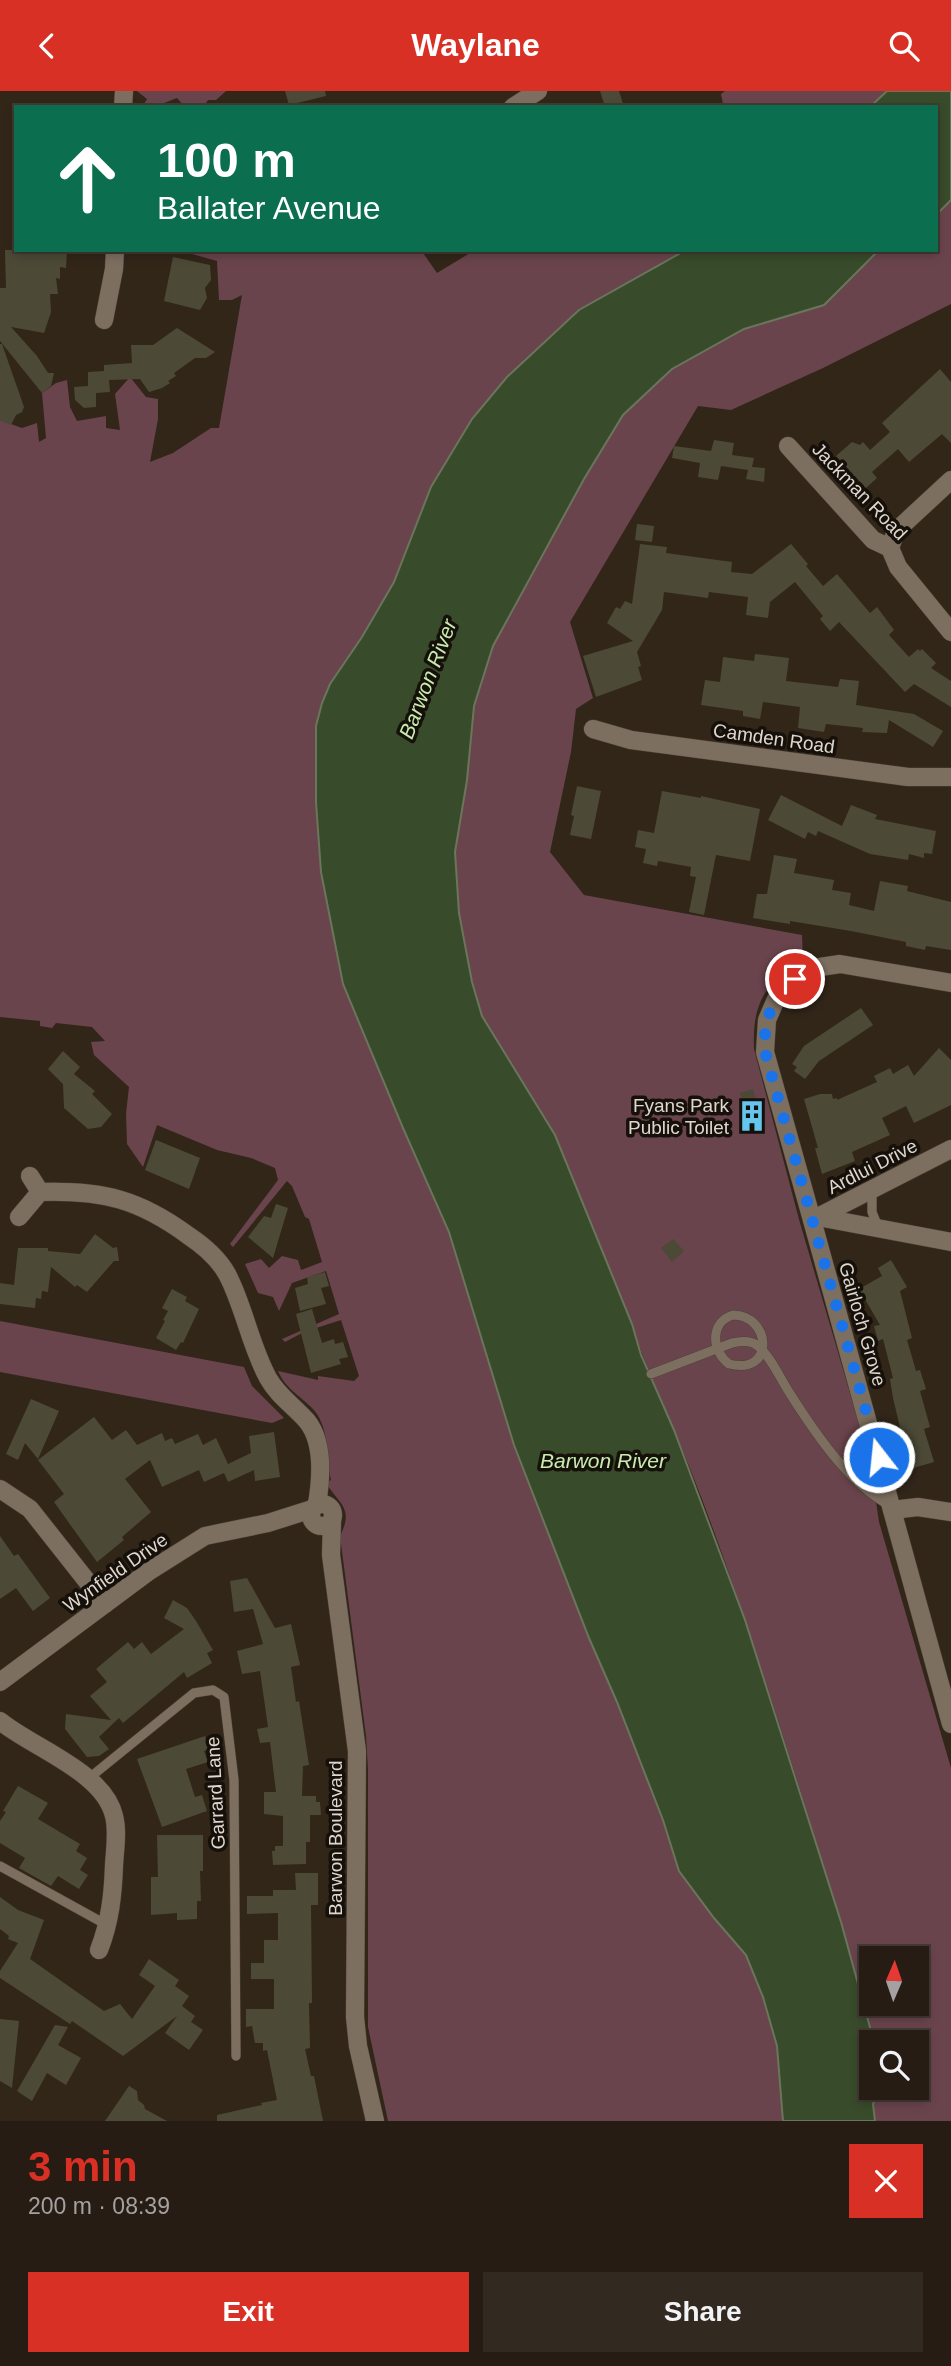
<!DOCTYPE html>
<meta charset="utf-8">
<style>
:root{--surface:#261c13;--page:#322921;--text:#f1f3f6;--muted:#a4a1a0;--line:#423a33;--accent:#d93025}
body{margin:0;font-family:Helvetica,sans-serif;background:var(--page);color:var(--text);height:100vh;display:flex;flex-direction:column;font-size:26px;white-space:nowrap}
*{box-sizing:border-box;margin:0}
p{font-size:23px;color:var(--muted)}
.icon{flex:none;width:38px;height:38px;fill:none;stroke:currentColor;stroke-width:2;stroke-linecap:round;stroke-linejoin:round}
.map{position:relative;height:2030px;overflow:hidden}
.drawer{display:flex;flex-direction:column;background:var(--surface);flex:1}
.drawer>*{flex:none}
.top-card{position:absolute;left:14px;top:14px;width:924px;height:147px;border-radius:0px;box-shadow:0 4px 10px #0003,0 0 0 2px var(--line);background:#0b6e4f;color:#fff;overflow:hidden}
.needle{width:46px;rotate:2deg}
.fabs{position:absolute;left:859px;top:1855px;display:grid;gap:14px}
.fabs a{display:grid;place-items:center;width:70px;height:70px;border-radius:0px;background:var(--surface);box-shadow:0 4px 10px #0003,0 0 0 2px var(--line);font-size:35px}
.pin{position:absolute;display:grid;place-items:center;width:60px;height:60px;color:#fff;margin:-30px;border:4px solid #fff;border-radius:50%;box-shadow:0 2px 7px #0007}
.me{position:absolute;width:77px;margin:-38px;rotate:344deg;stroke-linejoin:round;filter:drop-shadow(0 0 5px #0008)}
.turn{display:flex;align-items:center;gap:24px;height:147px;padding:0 28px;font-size:32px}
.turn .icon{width:91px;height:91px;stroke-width:2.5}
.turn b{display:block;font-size:49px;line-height:60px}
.round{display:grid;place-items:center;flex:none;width:74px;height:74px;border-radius:0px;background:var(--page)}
.summary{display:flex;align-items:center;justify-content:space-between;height:119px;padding:0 28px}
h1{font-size:42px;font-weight:600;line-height:52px;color:var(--accent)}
.cta{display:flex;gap:14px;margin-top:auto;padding:14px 28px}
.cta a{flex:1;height:80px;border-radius:0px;background:var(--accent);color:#fff;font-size:28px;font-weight:600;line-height:80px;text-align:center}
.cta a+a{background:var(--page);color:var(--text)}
header{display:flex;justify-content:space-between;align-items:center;height:91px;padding:0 28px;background:var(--accent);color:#fff;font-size:32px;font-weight:600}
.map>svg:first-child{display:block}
.green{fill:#6a444c;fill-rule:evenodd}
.water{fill:#384b2a;stroke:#6a755c;stroke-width:2}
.building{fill:#4c4937}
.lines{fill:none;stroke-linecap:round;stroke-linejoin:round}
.service-casing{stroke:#4d4339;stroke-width:10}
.minor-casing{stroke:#4d4339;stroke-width:19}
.tertiary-casing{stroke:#4d4339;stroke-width:19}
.service{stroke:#7d6f60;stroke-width:9}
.minor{stroke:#7d6f60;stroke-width:18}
.tertiary{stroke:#7d6f60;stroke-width:18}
.route{stroke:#1a73e8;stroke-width:12;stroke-dasharray:0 21.6}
.labels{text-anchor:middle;stroke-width:7;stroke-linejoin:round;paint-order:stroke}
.street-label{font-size:19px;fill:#dfd7cf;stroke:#16100a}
.poi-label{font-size:19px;fill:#dfd7cf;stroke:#16100a;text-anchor:end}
.water-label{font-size:21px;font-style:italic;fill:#c8ecaf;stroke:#16100a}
</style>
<header><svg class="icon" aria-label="back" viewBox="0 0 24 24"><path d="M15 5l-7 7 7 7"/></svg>Waylane<svg class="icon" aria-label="search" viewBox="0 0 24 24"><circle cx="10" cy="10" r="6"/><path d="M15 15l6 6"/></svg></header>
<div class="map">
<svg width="951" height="2030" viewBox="0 0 951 2030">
<rect width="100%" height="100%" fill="#322619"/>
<!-- green -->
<g class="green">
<path d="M137 0H226L216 9H208L203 16H185L177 7 159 14 161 16H142L147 8Z"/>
<path d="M725 0H887L870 16H719L723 13 721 3Z"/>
<path d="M951 109V213L823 277 731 319 698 315 570 531 593 607 576 618 571 661 550 761 584 804 802 844 803 870C764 891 752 914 754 958L800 1132 870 1370 879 1431 951 1677V2030H875L873 2013 881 1997H917V1951H874C828 1786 778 1621 721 1460 706 1418 690 1376 673 1336 659 1301 642 1269 632 1233L555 1044 482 925 472 891 459 822 455 761 467 689 474 615 493 555 584 388 623 324 672 278 744 238 824 214 879 159H936V123ZM872 1867H917V1913H872Z"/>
<path d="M178 159H421L437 182 475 159H686L579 219 507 286 472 328 431 396 394 491 362 546 330 593 322 612 316 636V711L321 781 343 893 449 1141 514 1354 589 1547 617 1611 663 1729 679 1780 714 1827 746 1865 763 1906 777 1955 783 2030H388L368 1936V1678L366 1645 340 1445C354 1417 340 1414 326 1392L331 1389C326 1365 330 1334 311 1316 298 1303 286 1298 278 1280L318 1289V1285L354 1290 359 1285 341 1229 304 1241 285 1251 282 1248 339 1223 326 1180 292 1192 279 1220 273 1206 258 1202 245 1173 261 1168 269 1177 282 1165 298 1169 301 1179 322 1171 309 1128 305 1126 292 1095 287 1090 233 1156 230 1153 278 1089 275 1077 251 1067 217 1059 157 1034 143 1076 127 1053 126 1023 129 996 94 964 91 951 105 950 92 936 56 932 52 937 40 935V930L0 926V329L22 337 37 332 39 351 46 347 42 302 56 292 67 289 70 316 77 330 106 325V337L120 339 115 303 130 286 146 306 158 308V328L150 371 173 362 211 337H219L242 204 232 209H219L217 170Z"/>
<path d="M0 1230 244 1276 252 1295 284 1327 272 1332 0 1281Z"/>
</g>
<!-- water -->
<g class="water">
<path d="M887 0H951V109L937 123 936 16H870Z"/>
<path d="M686 159H879L824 214 744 238 672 278 623 324 584 388 493 555 474 615 467 689 455 761 459 822 472 891 482 925 555 1044 632 1233 641 1264 674 1339 745 1529 841 1831 874 1951H872V1997H881L873 2013 875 2030H783L777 1955 763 1906 746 1864 714 1827 679 1780 663 1729 617 1611 589 1547 514 1354 449 1141 403 1037 343 893 321 781 316 711V635L322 612 330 593 362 546 394 491 431 396 472 328 507 286 579 219Z"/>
</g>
<!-- building -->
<g class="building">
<path d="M285 0H325L326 5 289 14Z"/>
<path d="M600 0H619L624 16H605Z"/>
<path d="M5 159H67L66 177 60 176V188L56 187 58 203H50L51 221 44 242 11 236 37 265 48 282H54L51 295 42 302 0 250V197H6Z"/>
<path d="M173 166 210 174 211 189 205 197 207 207 200 219 164 210Z"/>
<path d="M177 237 215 261 206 267H195L174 282 176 285 168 290 170 292 162 297 149 301 140 288 109 289 110 301 96 302V316L84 317 75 309 74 296 88 295V281L104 280V274L132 272 131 254H153Z"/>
<path d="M0 253H2L24 316 22 321 16 324 11 334 0 329Z"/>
<path d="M940 278 951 291V352L942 343 909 371 898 358 872 381 877 387 866 397 836 365 852 351 860 354 863 351 870 359 890 341 882 332Z"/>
<path d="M714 349 734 352 732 364 754 367 752 376 765 377 764 391 746 388 748 379 721 375 718 389 698 386 700 372 672 367 674 355 711 360Z"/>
<path d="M637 433 654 435 652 451 635 449Z"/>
<path d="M640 453 667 456 666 462 732 471 731 481 752 483 791 453 808 473 806 475 823 495 837 483 870 522 877 516 894 539 889 544 909 566 918 558 920 560 922 558 936 572 931 577 951 590V616L914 593 905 601 839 531 830 540 820 528 823 525 795 491 770 511 768 527 746 524 748 506 709 501 708 507 664 501 662 519 637 561 641 575 638 576 642 589 596 606 583 565 633 550 607 532 616 516 620 518 625 510 632 513Z"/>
<path d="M755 563 789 567 786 590 838 596 840 588 859 590 856 614 914 623 943 640 933 656 889 629 887 642 862 641 863 637 826 633 824 641 798 637 800 616 763 611 760 628 743 625V620L701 614 705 589 720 591 723 566 754 570Z"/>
<path d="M577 695 601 700 591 748 570 744 574 725 571 724Z"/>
<path d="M662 700 701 707V705L760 718 750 770 716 764 704 824 689 821 696 786 690 785 691 776 658 770 657 775 643 772 646 758 635 756 638 739 654 742Z"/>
<path d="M781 704 842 735 851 714 877 724 875 728 936 740 932 763 924 762V767L909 763 908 769 870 763 818 740 816 745 808 741 805 748 768 729Z"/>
<path d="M774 764 797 768 794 782 834 789 832 799 851 802 849 814 874 820 880 790 908 795 907 800 951 811V859L926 855 925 859 906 855V851L851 840 790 830V833L753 827 757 803H767Z"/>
<path d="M861 917 873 934 819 970 805 988 794 980 797 976 792 973 804 955Z"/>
<path d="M939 957 951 969V1014L914 1032 906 1015 882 1027 890 1044 852 1061 855 1070 822 1083 815 1057H818L804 1008 820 1003H832L833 1008 837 1007V1009L877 991 874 985 890 977 893 983 908 974 914 985Z"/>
<path d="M63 960 80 976 74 983 95 1000 92 1003 112 1023 101 1036 88 1038 64 1017 63 993 48 978Z"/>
<path d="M753 998 763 1035 747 1039 741 1015H744L740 1002Z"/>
<path d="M156 1049 200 1067 189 1098 145 1079Z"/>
<path d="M276 1113 288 1117 273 1167 248 1146 264 1125 271 1127Z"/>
<path d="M95 1143 113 1157 117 1156 119 1170H114L87 1201 77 1194 75 1196 51 1176 48 1201 42 1200 41 1208 36 1207 35 1217 0 1213V1192L14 1194 18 1157H48V1160L80 1163Z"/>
<path d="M673 1148 684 1160 672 1171 661 1157Z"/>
<path d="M891 1169 907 1196 900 1200 912 1247 907 1249 912 1266 916 1280 920 1279 926 1298 920 1300 930 1336 924 1338 934 1371 910 1378 893 1307 890 1288 893 1287 883 1248 878 1250 874 1235 880 1234 859 1198 882 1185 878 1177Z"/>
<path d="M325 1181 329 1195 321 1197 326 1213 300 1220 295 1197 308 1193 307 1186Z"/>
<path d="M172 1198 187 1206 185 1210 199 1218 183 1252 181 1251 176 1259 156 1247 165 1230 163 1229 168 1220 162 1217Z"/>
<path d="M312 1218 322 1252 334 1248 335 1253 343 1251 348 1266 339 1268 341 1273 311 1282 296 1223Z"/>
<path d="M31 1308 59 1320 38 1368 25 1352 18 1369 6 1363Z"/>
<path d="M94 1326 112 1349 126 1339 137 1354 162 1342 165 1350 172 1347 175 1353 198 1343 203 1354 216 1347 228 1373 251 1362 249 1345 274 1341 280 1386 255 1390 254 1379 228 1391 224 1382 204 1391 199 1379 162 1396 150 1369 125 1388 151 1421 122 1446 124 1449 97 1471 54 1411 64 1403 38 1369Z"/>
<path d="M0 1445 14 1465 18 1463 50 1507 33 1520 16 1497 0 1508Z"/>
<path d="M247 1487 275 1537 291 1533 300 1574 291 1576 296 1611 299 1610 309 1674 303 1675 302 1705H316V1711H320L321 1724H310V1751H306V1773L273 1774 272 1760H275V1755H283V1725L264 1723V1701H276L270 1651 260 1652 257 1638 268 1636 260 1580 242 1583 237 1560 263 1553 253 1518 234 1521 230 1490Z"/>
<path d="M173 1509 187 1517 196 1530 213 1559 207 1562 212 1572 187 1587 184 1581 123 1632 119 1627 99 1646 109 1658 99 1665 87 1666 65 1638 66 1623 111 1629 90 1605 107 1591 96 1578 128 1551 134 1558 142 1551 151 1563 184 1538 164 1527Z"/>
<path d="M205 1645 209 1658 204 1660 208 1671 186 1678 195 1706 202 1704 207 1720 162 1736 137 1668Z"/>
<path d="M18 1695 48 1712 38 1728 80 1753 76 1760 87 1767 80 1779 88 1784 79 1798 58 1785 51 1795 19 1777 25 1767 0 1752V1730L6 1721 3 1720Z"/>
<path d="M157 1744H203V1780H200L201 1810H197V1828L177 1829V1822L151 1824V1786H158Z"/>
<path d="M295 1782H318V1814H311L312 1912H309L310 1957 305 1958 311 1985H314L323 2030H217V2024L262 2014 261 2012 277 2009 267 1959 263 1960V1952H255L252 1935 246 1936V1918H274V1888H251V1872H264V1849H278V1822L247 1823V1805H273V1799H296Z"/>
<path d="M0 1806 18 1819 44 1829 30 1868 104 1920 120 1913 132 1928 155 1895 139 1884 149 1868 179 1889 175 1895 189 1905 182 1915 195 1925 191 1931 203 1939 189 1959 165 1942 177 1925 123 1965 72 1930 70 1933 0 1887V1880L18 1852 8 1848 9 1845 0 1838Z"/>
<path d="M0 1928 19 1930 12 1997 0 1990Z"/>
<path d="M55 1934 68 1936 58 1954 81 1967 66 1994 47 1982 32 2010 17 2000Z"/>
<path d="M129 1995 137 2000 138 2009 144 2014 145 2018 167 2030H105Z"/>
</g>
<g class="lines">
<defs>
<g id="service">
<path d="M872 1099V1121L878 1136"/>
<path d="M733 1224C771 1224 776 1285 729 1273 711 1260 710 1231 733 1224Z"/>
<path d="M651 1283 732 1252C741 1250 751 1249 758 1255 771 1266 780 1287 789 1301 813 1339 849 1393 889 1414"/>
<path d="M88 1688 194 1602 213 1599 224 1606 234 1689 236 1965"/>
<path d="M0 1775 107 1834"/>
</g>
<g id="minor">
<path d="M123 16 124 0"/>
<path d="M513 16 538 0"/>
<path d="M104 229 114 178 115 159"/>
<path d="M788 355 873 449 890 457"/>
<path d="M593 638 631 649 908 686H951"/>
<path d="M30 1085 40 1101"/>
<path d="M19 1126 40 1101C102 1099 139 1108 189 1145 204 1155 218 1167 227 1183 244 1215 250 1254 268 1287 278 1305 294 1315 307 1330 324 1351 321 1389 317 1413"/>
<path d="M818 1126 951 1151"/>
<path d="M812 1129 765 961 767 929 777 906 787 894 804 882 820 876 840 873 951 892"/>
<path d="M0 1398 30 1418 105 1513"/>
<circle cx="322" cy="1424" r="11"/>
<path d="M332 1430 331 1464 357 1660 355 1926 358 1955 375 2030"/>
<path d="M0 1591 148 1481 205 1445 268 1432 312 1418"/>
<path d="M0 1630C33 1657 104 1681 114 1725 118 1740 115 1758 114 1774 113 1804 110 1831 99 1859"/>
</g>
<g id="tertiary">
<path d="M951 389 896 440 890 457 898 476 951 541"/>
<path d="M951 1058 812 1129 951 1633"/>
<path d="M892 1419 918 1416 951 1421"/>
</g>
</defs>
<!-- service casing -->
<use href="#service" class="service-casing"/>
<!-- minor casing -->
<use href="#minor" class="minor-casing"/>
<!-- tertiary casing -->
<use href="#tertiary" class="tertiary-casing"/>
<!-- service -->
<use href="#service" class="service"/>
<!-- minor -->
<use href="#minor" class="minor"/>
<!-- tertiary -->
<use href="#tertiary" class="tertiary"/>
</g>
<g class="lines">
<!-- route -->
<path class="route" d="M795 888C771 907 763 931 765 961L879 1366"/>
</g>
<!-- icons -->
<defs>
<symbol id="building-bare" viewBox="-9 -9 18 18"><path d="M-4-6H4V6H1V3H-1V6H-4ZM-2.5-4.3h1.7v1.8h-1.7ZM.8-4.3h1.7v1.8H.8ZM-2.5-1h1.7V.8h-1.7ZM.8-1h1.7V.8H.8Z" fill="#64c5ee" stroke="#16100a" stroke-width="2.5" paint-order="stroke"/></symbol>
</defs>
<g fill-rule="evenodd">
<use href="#building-bare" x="730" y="1003" width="44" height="44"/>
</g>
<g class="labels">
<!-- street labels -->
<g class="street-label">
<text transform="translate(860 400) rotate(46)" y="7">Jackman Road</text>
<text transform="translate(774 647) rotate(8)" y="7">Camden Road</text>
<text transform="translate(872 1075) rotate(-27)" y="7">Ardlui Drive</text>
<text transform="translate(863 1233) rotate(74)" y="7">Gairloch Grove</text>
<text transform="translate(115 1481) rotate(-35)" y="7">Wynfield Drive</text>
<text transform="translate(215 1702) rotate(-93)" y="7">Garrard Lane</text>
<text transform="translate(335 1747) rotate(-90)" y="7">Barwon Boulevard</text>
</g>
<!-- poi labels -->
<g class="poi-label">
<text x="729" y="1021">Fyans Park<tspan x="729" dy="22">Public Toilet</tspan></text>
</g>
<!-- water labels -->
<g class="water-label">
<text transform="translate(428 588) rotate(-69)" y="7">Barwon River</text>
<text x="603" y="1377">Barwon River</text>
</g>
</g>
</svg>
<div class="fabs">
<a><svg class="needle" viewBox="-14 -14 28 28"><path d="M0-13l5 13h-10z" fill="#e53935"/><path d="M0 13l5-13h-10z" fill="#a4a1a0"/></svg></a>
<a><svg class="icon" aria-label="search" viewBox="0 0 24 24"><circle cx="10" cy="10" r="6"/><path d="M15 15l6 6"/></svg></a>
</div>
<div class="pin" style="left:795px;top:888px;background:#d93025"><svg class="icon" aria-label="arrive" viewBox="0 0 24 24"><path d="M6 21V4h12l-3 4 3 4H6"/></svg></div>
<svg class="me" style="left:879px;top:1366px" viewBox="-20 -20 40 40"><circle r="17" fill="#1a73e8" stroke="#fff" stroke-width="3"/><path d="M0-11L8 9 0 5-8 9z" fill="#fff"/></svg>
<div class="top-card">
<div class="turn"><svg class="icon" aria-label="ahead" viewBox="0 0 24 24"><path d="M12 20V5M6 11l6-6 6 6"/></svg><div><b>100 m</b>Ballater Avenue</div></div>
</div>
</div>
<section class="drawer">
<div class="summary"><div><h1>3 min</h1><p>200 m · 08:39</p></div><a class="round" style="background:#d93025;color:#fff"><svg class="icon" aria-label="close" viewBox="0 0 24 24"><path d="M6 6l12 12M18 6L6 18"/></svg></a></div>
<div class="cta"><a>Exit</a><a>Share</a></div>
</section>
